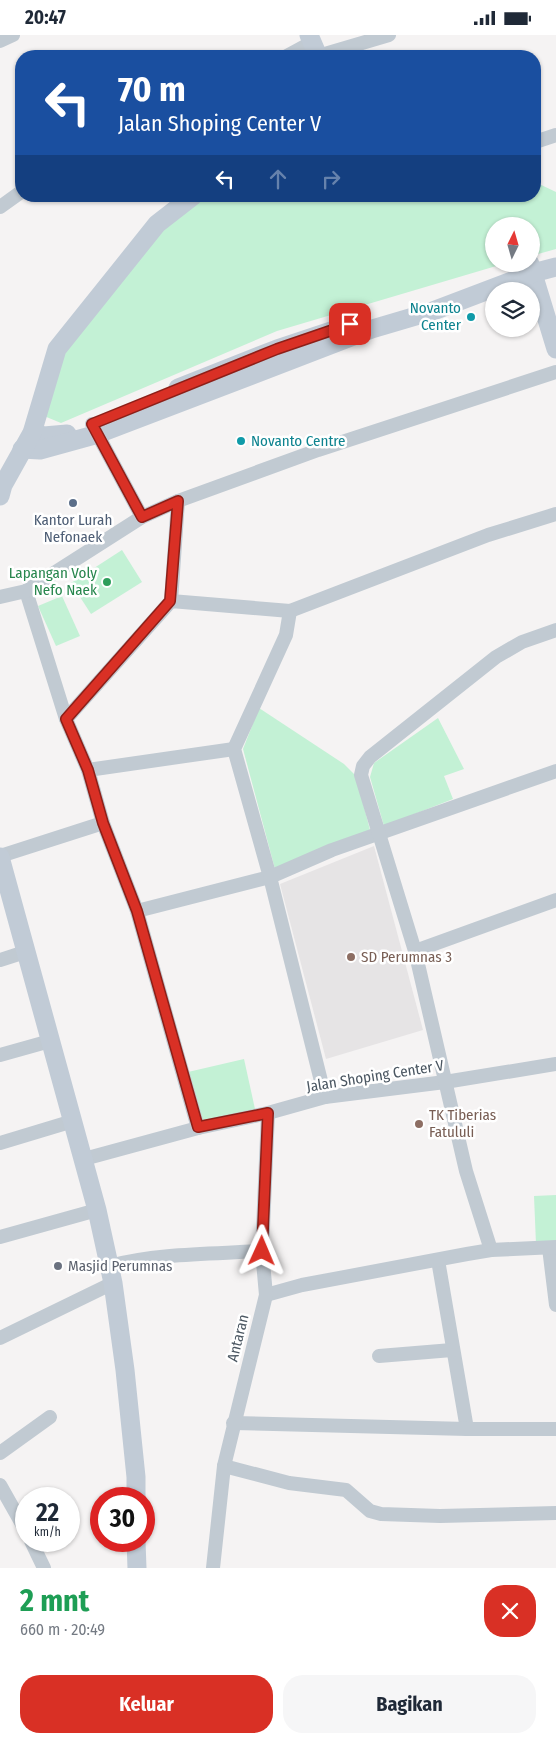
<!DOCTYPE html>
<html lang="id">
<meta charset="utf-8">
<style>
:root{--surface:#fff;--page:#f6f6f7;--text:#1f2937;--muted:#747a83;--accent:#d93025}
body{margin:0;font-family:"Fira Sans Condensed",sans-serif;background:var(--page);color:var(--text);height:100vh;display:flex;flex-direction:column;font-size:19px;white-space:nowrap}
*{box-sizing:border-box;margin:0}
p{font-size:16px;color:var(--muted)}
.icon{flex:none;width:28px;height:28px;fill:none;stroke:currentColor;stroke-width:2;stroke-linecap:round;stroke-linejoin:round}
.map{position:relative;height:1533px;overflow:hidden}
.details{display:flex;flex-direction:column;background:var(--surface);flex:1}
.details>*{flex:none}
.guide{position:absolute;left:15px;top:15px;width:526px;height:152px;border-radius:20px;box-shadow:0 1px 4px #0004;background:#1a4fa0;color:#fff;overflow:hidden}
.needle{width:32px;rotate:5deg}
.fabs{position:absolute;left:485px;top:182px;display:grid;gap:10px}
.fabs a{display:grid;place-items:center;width:55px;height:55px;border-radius:50%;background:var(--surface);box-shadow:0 1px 4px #0004;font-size:25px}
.speed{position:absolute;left:15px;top:1452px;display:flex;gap:10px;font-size:25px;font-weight:700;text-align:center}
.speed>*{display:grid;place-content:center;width:65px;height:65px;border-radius:50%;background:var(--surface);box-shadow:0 1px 4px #0004;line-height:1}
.speed small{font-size:12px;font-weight:400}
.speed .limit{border:8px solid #d22;background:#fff;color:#111}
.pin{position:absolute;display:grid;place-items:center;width:42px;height:42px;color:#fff;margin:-21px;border-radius:10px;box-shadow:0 2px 8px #0006}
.me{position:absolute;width:55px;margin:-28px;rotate:1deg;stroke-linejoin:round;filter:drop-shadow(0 0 4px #0008)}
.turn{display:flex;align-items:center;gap:18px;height:105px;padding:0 20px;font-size:22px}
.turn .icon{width:65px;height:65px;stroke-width:2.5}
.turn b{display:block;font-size:35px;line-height:42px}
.lanes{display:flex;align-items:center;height:48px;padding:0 20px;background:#0003;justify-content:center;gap:25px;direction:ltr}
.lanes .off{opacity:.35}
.round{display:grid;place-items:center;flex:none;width:52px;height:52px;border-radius:20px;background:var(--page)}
.headline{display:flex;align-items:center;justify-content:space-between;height:85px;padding:0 20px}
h1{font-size:30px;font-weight:700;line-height:38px;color:#1e9e55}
.primary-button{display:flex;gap:10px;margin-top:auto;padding:10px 20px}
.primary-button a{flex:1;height:58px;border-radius:20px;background:var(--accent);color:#fff;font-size:20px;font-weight:700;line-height:58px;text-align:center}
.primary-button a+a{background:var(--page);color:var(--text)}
.status{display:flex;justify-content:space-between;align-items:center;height:35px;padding:0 25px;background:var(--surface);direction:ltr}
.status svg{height:14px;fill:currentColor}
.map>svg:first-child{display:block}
.education{fill:#e6e4e5}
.green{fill:#c3f1d5}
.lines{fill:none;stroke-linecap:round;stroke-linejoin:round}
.street{stroke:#c1cad2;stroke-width:14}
.secondary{stroke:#c1cbd6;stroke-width:19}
.route-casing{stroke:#8d1f18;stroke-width:12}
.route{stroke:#d93025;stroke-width:9}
.culture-dot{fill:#0f9aa8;stroke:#fff;stroke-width:2}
.service-dot{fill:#5c6f8a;stroke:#fff;stroke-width:2}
.leisure-dot{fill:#2e9e5b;stroke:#fff;stroke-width:2}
.education-dot{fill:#8d6e63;stroke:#fff;stroke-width:2}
.worship-dot{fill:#6b7280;stroke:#fff;stroke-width:2}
.labels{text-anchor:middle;stroke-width:5;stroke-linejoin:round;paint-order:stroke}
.culture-label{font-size:15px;fill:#0d838f;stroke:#fff;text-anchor:end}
.service-label{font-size:15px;fill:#4e5e75;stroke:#fff}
.leisure-label{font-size:15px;fill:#27864d;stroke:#fff;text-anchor:end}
.education-label{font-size:15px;fill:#785e54;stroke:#fff;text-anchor:start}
.street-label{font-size:15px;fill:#4a5661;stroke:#fff}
.worship-label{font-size:15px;fill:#5b616d;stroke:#fff;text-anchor:start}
</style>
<div class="status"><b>20:47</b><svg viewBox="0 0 49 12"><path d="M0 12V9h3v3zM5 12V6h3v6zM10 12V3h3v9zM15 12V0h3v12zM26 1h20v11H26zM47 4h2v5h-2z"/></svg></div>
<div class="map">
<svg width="556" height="1533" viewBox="0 0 556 1533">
<rect width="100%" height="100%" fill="#f5f3f3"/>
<!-- education -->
<path class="education" d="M374 811 423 995 326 1024 280 849Z"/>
<!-- green -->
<g class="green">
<path d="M535 147 556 157V214L531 221V191H494V229H503L277 296 61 388 44 381 58 315 157 195 202 161H535Z"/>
<path d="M122 515 142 547 91 579 71 548Z"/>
<path d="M62 561 80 601 56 611 38 571Z"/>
<path d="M259 673 344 729 356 741 370 795 275 834 243 714Z"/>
<path d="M438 683 464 734 444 741 453 764 384 791 370 742 374 728Z"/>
<path d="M244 1024 255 1074 200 1087 188 1037Z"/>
<path d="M556 1160V1208L536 1209 534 1161Z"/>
</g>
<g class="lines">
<!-- street -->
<g class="street">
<path d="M0 6 13 0"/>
<path d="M287 21 311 8"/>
<path d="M318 21 389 0"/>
<path d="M535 107 556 100"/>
<path d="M0 172 21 157"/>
<path d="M92 389 142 482"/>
<path d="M26 556 66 684"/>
<path d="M0 562 26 556 142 482 178 466 318 415 556 337"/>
<path d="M171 566 178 466"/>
<path d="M234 714 88 735 66 684 171 566 290 576 488 500 556 479"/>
<path d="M88 735 103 788 137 876 198 1093"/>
<path d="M0 821 103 788"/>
<path d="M137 876 270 842 234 714 286 600 290 576"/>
<path d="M415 916 556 865"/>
<path d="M0 925 25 917"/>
<path d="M0 1020 50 1006"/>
<path d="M325 1062 270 842 332 815 556 736"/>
<path d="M0 1108 73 1086"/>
<path d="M84 1124 198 1093 268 1078 325 1062 445 1047 556 1029"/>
<path d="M0 1202 97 1175"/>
<path d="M549 1213 556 1270"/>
<path d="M491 1215 466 1136 415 916 361 740 363 731 370 722 496 622 522 607 556 595"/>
<path d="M438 1225 467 1394"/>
<path d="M109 1231C158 1218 212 1219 262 1216"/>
<path d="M266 1260 302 1250 467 1219 491 1215 556 1212"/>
<path d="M0 1303 113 1248"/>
<path d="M379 1321 452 1315"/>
<path d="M233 1388 467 1394H556"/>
<path d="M0 1418 50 1382"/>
<path d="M224 1431 289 1448 346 1455 370 1476 381 1479 440 1481 556 1478"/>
<path d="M0 1450 26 1496"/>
<path d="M31 1506 44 1533"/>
<path d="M213 1533 224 1431 266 1260 262 1216 268 1078"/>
</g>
<!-- secondary -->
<g class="secondary">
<path d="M309 0 318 21"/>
<path d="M530 229 556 314"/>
<path d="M178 353 277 314 340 293"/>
<path d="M32 398 44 401 67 399"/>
<path d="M22 414 40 415 98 399 372 294 433 276 533 238 556 232"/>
<path d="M0 461 3 450 32 398 57 314 157 189 193 161"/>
<path d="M0 822 97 1175 113 1248 125 1335 136 1442V1464"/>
<path d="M136 1506 137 1533"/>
</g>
</g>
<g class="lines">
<defs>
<path id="route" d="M262 1216 268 1078 198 1092 137 876 103 788 88 735 66 684 170 566 178 466 142 482 92 389 277 314 350 289"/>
</defs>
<!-- route casing -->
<use href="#route" class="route-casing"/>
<!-- route -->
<use href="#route" class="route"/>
</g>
<!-- markers -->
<g class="culture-dot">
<circle cx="471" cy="282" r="5"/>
<circle cx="241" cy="406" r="5"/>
</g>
<circle class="service-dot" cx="73" cy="468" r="5"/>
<circle class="leisure-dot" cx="107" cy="547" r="5"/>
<g class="education-dot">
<circle cx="351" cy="922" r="5"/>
<circle cx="419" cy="1089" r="5"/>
</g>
<circle class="worship-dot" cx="58" cy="1231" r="5"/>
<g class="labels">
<!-- culture labels -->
<g class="culture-label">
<text x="461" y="278">Novanto<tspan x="461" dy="17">Center</tspan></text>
<text x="251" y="411" text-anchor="start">Novanto Centre</text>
</g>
<!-- service labels -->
<g class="service-label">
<text x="73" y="490">Kantor Lurah<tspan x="73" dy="17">Nefonaek</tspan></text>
</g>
<!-- leisure labels -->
<g class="leisure-label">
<text x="97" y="543">Lapangan Voly<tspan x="97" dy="17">Nefo Naek</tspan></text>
</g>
<!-- education labels -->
<g class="education-label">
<text x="361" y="927">SD Perumnas 3</text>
<text x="429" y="1085">TK Tiberias<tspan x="429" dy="17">Fatululi</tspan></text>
</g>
<!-- street labels -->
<g class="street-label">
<text transform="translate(375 1041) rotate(-9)" y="5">Jalan Shoping Center V</text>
<text transform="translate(238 1303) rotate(-76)" y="5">Antaran</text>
</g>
<!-- worship labels -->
<g class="worship-label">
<text x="68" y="1236">Masjid Perumnas</text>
</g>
</g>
</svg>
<div class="fabs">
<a><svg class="needle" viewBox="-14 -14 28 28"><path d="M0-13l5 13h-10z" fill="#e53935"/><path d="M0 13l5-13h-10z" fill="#747a83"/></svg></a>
<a><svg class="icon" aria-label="layers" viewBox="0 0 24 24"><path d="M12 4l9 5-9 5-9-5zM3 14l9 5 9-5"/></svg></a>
</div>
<div class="speed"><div>22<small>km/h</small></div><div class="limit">30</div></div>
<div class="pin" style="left:350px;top:289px;background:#d93025"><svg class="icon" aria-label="arrive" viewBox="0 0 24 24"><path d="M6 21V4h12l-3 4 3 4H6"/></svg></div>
<svg class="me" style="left:262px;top:1216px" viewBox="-20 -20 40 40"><path d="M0-17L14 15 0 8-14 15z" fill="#d93025" stroke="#fff" stroke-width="4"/></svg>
<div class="guide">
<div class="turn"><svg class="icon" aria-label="left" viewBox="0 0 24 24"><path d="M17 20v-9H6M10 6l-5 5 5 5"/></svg><div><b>70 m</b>Jalan Shoping Center V</div></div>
<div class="lanes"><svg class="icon" aria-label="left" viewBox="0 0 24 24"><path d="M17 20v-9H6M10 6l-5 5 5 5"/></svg><svg class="icon off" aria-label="ahead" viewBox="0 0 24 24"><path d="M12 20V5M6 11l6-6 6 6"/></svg><svg class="icon off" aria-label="right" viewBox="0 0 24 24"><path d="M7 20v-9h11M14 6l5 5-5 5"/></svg></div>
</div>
</div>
<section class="details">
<div class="headline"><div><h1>2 mnt</h1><p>660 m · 20:49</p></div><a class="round" style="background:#d93025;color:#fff"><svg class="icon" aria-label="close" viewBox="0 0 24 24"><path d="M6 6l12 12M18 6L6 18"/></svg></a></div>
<div class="primary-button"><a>Keluar</a><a>Bagikan</a></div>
</section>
